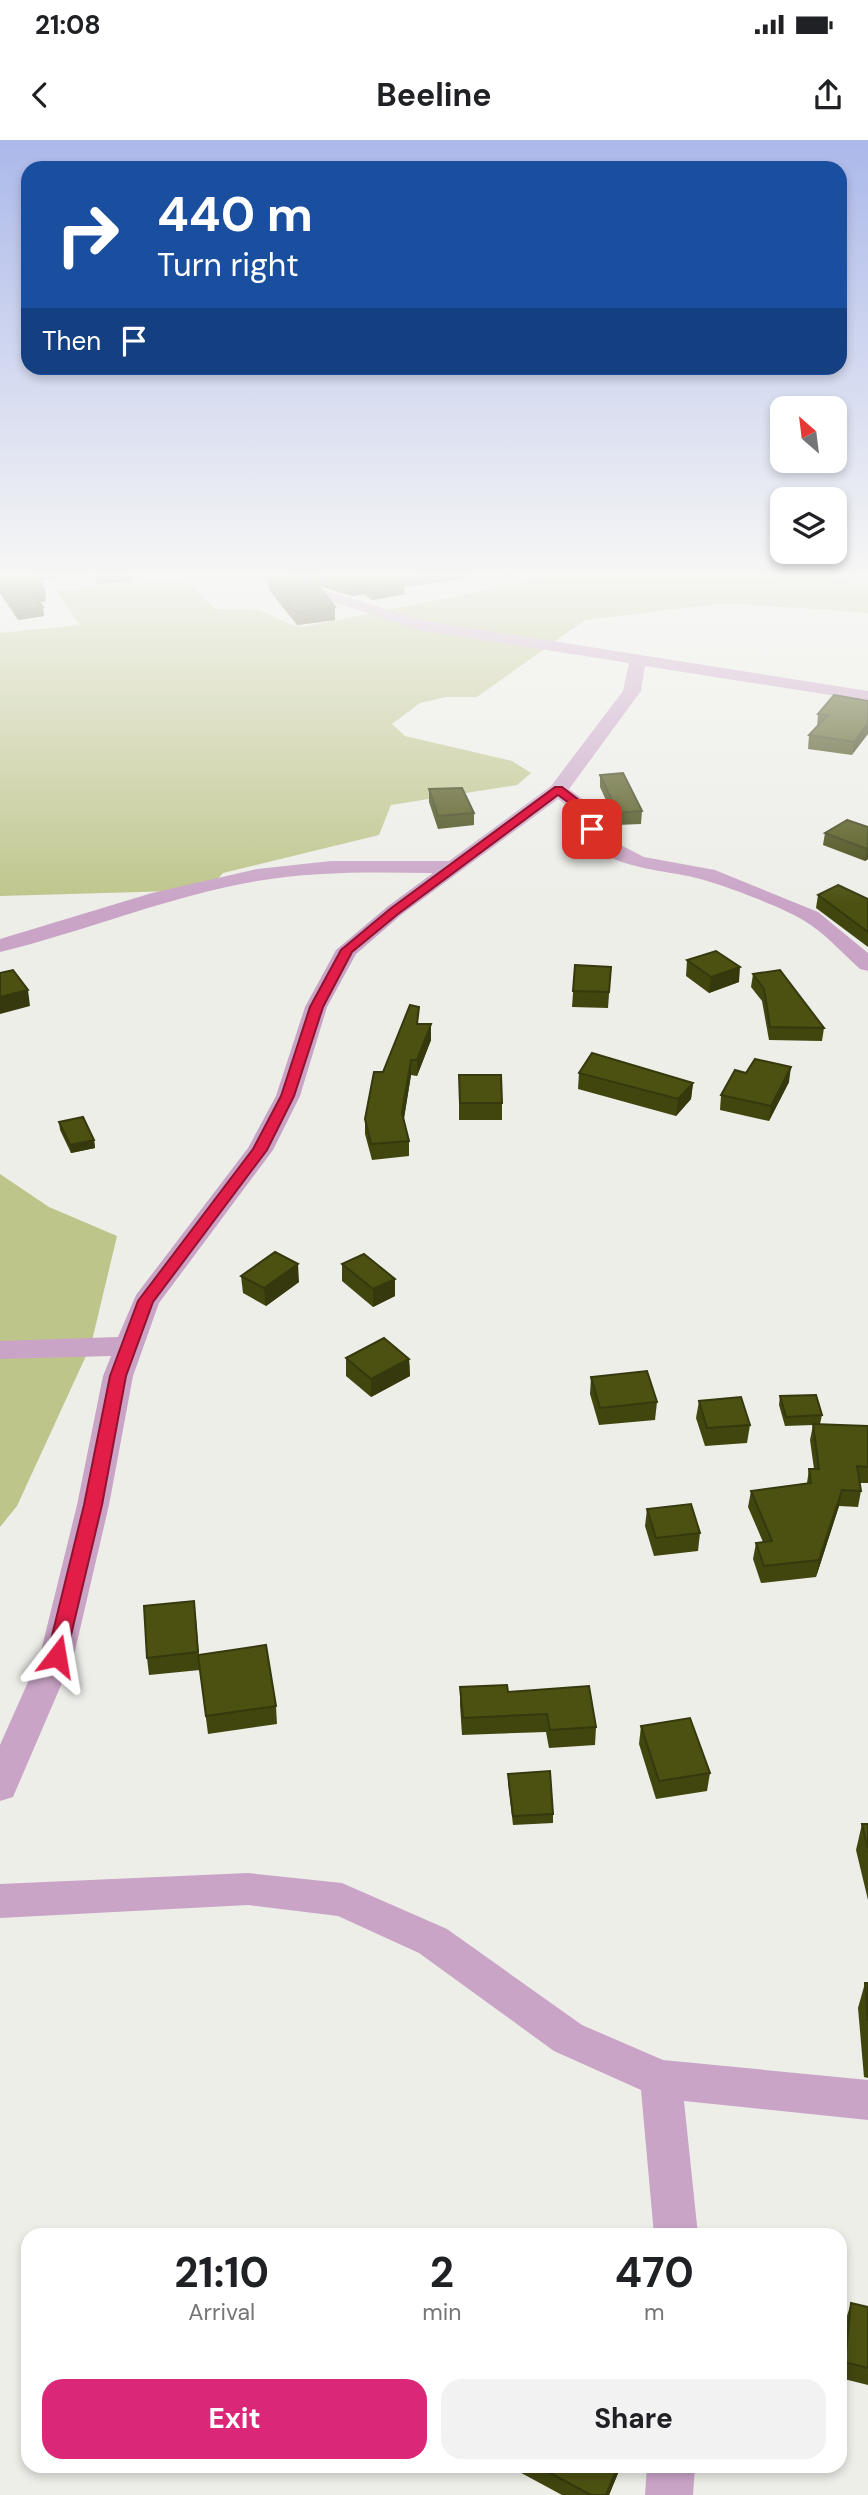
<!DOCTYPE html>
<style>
:root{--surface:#fff;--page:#f2f2f2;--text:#202124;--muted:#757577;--accent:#db2777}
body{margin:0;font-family:"DM Sans",sans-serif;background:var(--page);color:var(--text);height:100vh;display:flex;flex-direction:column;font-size:26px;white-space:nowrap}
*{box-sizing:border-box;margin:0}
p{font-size:23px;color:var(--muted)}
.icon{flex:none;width:38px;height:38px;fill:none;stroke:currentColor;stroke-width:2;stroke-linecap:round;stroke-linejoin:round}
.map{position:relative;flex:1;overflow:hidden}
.drawer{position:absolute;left:21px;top:2088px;width:826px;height:245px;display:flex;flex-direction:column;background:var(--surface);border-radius:21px;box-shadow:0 4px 10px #0003}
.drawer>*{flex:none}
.hud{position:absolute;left:21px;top:21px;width:826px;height:214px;border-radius:21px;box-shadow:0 4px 10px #0003;background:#1a4fa0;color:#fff;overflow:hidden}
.needle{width:46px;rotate:332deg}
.buttons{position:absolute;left:770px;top:256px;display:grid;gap:14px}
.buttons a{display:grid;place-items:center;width:77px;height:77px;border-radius:14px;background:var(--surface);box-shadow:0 4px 10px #0003;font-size:35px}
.pin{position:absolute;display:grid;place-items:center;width:60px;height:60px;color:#fff;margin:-30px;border-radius:14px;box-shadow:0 4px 10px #0006}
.me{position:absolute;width:77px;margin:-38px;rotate:14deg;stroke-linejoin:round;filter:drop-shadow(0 0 5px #0008)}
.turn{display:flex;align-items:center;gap:24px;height:147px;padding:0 21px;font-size:32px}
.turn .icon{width:91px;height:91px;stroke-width:2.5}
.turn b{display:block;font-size:49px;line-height:60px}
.then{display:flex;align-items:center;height:66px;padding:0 21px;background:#0003;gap:14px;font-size:26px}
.eta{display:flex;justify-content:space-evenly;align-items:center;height:119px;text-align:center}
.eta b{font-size:42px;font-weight:700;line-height:49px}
.action{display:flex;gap:14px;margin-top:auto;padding:14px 21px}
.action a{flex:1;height:80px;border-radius:21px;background:var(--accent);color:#fff;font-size:28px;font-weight:700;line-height:80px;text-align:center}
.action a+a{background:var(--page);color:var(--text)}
.status{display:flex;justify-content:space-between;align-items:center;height:49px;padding:0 35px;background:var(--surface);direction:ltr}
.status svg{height:19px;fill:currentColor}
header{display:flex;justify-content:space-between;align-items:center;height:91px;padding:0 21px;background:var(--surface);font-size:32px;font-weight:700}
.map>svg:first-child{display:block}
.green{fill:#bec58b}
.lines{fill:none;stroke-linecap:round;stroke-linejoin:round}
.minor{fill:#c9a4c7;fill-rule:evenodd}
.wall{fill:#41460f}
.shaded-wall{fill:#35390d}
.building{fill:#4c5112;stroke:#35390d;stroke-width:2}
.route{fill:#e11d48;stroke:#92132f;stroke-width:2}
</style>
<div class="status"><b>21:08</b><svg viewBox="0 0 49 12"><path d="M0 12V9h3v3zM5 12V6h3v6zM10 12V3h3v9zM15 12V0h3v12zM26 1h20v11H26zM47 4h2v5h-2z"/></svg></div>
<header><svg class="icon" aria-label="back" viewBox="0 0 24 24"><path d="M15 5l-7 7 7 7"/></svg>Beeline<svg class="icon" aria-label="share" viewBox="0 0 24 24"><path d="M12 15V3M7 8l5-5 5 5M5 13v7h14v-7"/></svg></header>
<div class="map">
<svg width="868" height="2355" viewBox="0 0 868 2355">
<rect width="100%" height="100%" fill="#edeee8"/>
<!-- green -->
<g class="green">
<path d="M570 433H812L868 446V473L727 463 585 480 477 557H446L420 563 392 584 405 596 512 621 531 633 517 645 391 665 379 695 223 733 208 750 0 756V493L80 485 56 451 147 442H186L216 469 260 470 289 484 303 487Z"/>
<path d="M0 1034 49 1067 117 1096 91 1205 17 1366 0 1387Z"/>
</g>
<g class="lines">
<!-- minor -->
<g class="minor">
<path d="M242 433H266L426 481 868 551V561L645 526 641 551 569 649 599 671 607 698 644 717 715 730 818 772 868 813V831L860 829C842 813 824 792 803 780 779 766 731 748 704 740 667 728 582 731 582 677L558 659 401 775 356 814 327 867 300 956 273 1010 159 1163 133 1236 109 1365 74 1515 13 1657 0 1661V1605L40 1515 77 1365 103 1236 111 1216 0 1219V1201L118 1197 136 1155 248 1008 276 956 305 867 336 810 387 767 433 733C374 732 315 731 257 741 169 756 86 791 0 812V799L152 753 257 729 331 721H449L551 646 623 551 629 523 424 491Z"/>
<path d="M248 1733 342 1743 447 1789 582 1885 663 1920 868 1940V1980L684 1961 698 2095H654L641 1950 554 1911 419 1813 338 1776 248 1765 0 1778V1744Z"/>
<path d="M647 2326H695L693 2355H645Z"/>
</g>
</g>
<!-- wall -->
<g class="wall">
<path d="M0 433H129L130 441 97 444 95 435 38 440 46 461 39 462 44 476 18 480 0 453Z"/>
<path d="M288 433H467V438L404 447 405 454 372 460 364 454 352 456 289 437Z"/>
<path d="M268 437 335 467V480L297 485 269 450Z"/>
<path d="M868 561 852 615 808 609 809 595 817 587 818 574Z"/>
<path d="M600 635 642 671 641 684 617 685 600 647Z"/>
<path d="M429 649 474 673V685L438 689 429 662Z"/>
<path d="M868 687V719L865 721 823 705 825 693Z"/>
<path d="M818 755 868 759V807L816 768Z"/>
<path d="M687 820 739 842 709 853 686 836Z"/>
<path d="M575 825 611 827 608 868 572 867Z"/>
<path d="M753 834 824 888 822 901 769 900 762 861 751 847Z"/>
<path d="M419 884 431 900 417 936 411 935 404 979 409 1001V1016L372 1020 365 994V979L383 932Z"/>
<path d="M579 933 693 943 691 959 676 976 578 949Z"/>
<path d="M746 933 789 942 769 981 720 970 721 955Z"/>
<path d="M459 935 502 963V980H459Z"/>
<path d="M59 982 94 1000 95 1008 71 1013 60 990Z"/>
<path d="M342 1124 395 1139V1156L373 1167 342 1141Z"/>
<path d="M241 1136 299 1142 266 1166 243 1153Z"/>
<path d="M346 1218 409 1219 410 1236 371 1257 346 1236Z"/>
<path d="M591 1237 657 1262 655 1280 599 1285 590 1254Z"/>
<path d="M780 1256 822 1275 820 1284 868 1286V1343H860L861 1351 858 1367 839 1366 816 1437 761 1443 753 1419 756 1403 763 1402 748 1367 751 1351 807 1343 809 1329H814L810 1300 813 1285 785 1286 779 1265Z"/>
<path d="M699 1261 750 1285 747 1303 705 1306 696 1278Z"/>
<path d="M647 1369 700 1393 698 1411 654 1416 645 1386Z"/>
<path d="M196 1479 199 1515 276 1566 277 1584 208 1594 199 1524 200 1530 149 1535 147 1518Z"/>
<path d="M460 1547 508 1552 596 1587 595 1605 549 1608 546 1592 462 1595 460 1565Z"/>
<path d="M641 1586 710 1633 707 1651 656 1659 639 1604Z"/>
<path d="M508 1634 553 1674V1683L513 1685 508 1643Z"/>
<path d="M862 1684H868V1760L856 1710Z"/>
<path d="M865 1843H868V1938L864 1937 858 1868Z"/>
<path d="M851 2163 868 2167V2245L840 2238 846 2179Z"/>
<path d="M512 2326H621L609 2355H562L512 2328Z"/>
</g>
<!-- shaded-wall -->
<g class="shaded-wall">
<path d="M35 433H95V435L35 440Z"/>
<path d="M118 433H129L130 441 97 444 96 435Z"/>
<path d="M433 433H467V438L404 447 405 454 372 460V450L397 439Z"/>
<path d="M364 444V454L352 456 351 446Z"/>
<path d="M45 452 46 461 35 463 33 454Z"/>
<path d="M43 467 44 476 18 480 17 471Z"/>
<path d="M335 467V480L297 485 296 472Z"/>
<path d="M868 583V594L852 615 854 602Z"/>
<path d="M868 708V719L865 721 867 709Z"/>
<path d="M740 827 739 842 709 853 711 837Z"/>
<path d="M28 850 30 866 0 874V857Z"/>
<path d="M431 884V900L417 936V920Z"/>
<path d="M411 920V935L402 989V973Z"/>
<path d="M791 927 789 942 769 981 771 966Z"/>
<path d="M693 943 691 959 676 976 678 959Z"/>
<path d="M94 1000 95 1008 71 1013 70 1005Z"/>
<path d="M298 1124 299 1142 266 1166 264 1148Z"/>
<path d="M395 1139V1156L373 1167V1149Z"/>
<path d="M409 1219 410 1236 371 1257V1239Z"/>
<path d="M842 1350 839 1366 816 1437 819 1420Z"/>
<path d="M618 2326H621L609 2355H606Z"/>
</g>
<!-- building -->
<g class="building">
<path d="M0 433H35L45 452 33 454 43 467 17 471 0 446Z"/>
<path d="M96 433H118L96 435Z"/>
<path d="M308 433H433L397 439 404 445 372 450 364 444 351 446Z"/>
<path d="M283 436 320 448 335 467 296 472 268 437Z"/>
<path d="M834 555 868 561V583L854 602 809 595 828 575 818 574Z"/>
<path d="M623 633 642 671 618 673 600 635Z"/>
<path d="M462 648 474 673 438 676 429 649Z"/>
<path d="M847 680 868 687V708L867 709 825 693Z"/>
<path d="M838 745 868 759V792L818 755Z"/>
<path d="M716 811 740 827 711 837 687 820Z"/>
<path d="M575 825 611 827 609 852 573 851Z"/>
<path d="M13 830 28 850 0 857V833Z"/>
<path d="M780 830 824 888 770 887 764 849 753 834Z"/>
<path d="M410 865 419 867 417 884H431L417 920H411L402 973 409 1001 371 1004 365 979 374 932H383Z"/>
<path d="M592 913 693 943 678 959 579 933Z"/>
<path d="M755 919 791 927 771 966 721 955 735 930 746 933Z"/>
<path d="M459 935H501L502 963H460Z"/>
<path d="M83 977 94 1000 70 1005 59 982Z"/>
<path d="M275 1112 298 1124 264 1148 241 1136Z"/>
<path d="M364 1114 395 1139 373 1149 342 1124Z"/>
<path d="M384 1198 409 1219 371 1239 346 1218Z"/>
<path d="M647 1231 657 1262 600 1268 591 1237Z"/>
<path d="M816 1255 822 1275 786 1277 780 1256Z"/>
<path d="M741 1257 750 1285 707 1288 699 1261Z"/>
<path d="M813 1284 868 1286V1327L857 1326 861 1351 842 1350 819 1420 764 1426 756 1403 772 1401 751 1351 811 1343 809 1329H819Z"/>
<path d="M691 1364 700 1393 656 1398 647 1369Z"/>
<path d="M194 1461 198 1512 147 1518 144 1466Z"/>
<path d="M266 1505 276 1566 206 1576 198 1515Z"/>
<path d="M507 1545 508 1552 589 1546 596 1587 550 1590 547 1574 463 1578 460 1547Z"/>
<path d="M690 1578 710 1633 659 1641 641 1586Z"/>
<path d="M550 1631 553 1674 513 1676 508 1634Z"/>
<path d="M862 1684H868V1709Z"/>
<path d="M865 1843H868V1881Z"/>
<path d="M851 2163 868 2167V2228L845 2222Z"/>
<path d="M537 2326H618L606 2355H591Z"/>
</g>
<!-- sky -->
<linearGradient id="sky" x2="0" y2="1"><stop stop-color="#abb8ea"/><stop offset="0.57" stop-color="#f7f7f5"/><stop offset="1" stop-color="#f7f7f5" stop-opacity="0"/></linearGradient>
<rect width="868" height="763" fill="url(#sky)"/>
<!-- route -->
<path class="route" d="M555 647H562L596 673V691H588L587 676 558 655 398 774 352 812 323 867 294 956 267 1010 153 1162 126 1236 102 1365 66 1516 63 1521H50L47 1516 84 1365 110 1236 138 1161 253 1009 281 956 310 867 341 810 390 769Z"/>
</svg>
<div class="buttons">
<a><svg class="needle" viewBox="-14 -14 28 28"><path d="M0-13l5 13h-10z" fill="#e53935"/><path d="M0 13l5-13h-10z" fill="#757577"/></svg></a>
<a><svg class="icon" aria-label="layers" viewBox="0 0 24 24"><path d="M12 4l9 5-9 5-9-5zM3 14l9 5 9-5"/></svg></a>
</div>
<div class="pin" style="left:592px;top:689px;background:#d93025"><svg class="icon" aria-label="arrive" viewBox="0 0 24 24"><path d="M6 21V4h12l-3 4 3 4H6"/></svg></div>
<svg class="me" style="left:57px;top:1516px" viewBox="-20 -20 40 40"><path d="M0-17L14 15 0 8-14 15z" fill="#e11d48" stroke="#fff" stroke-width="4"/></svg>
<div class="hud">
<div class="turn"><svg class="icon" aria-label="right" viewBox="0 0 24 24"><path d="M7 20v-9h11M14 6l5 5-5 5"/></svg><div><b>440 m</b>Turn right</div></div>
<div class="then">Then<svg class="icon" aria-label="arrive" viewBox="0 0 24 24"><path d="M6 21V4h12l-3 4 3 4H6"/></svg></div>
</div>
<section class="drawer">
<div class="eta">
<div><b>21:10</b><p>Arrival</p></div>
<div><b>2</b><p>min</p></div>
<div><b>470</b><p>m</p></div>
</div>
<div class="action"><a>Exit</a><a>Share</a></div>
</section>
</div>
